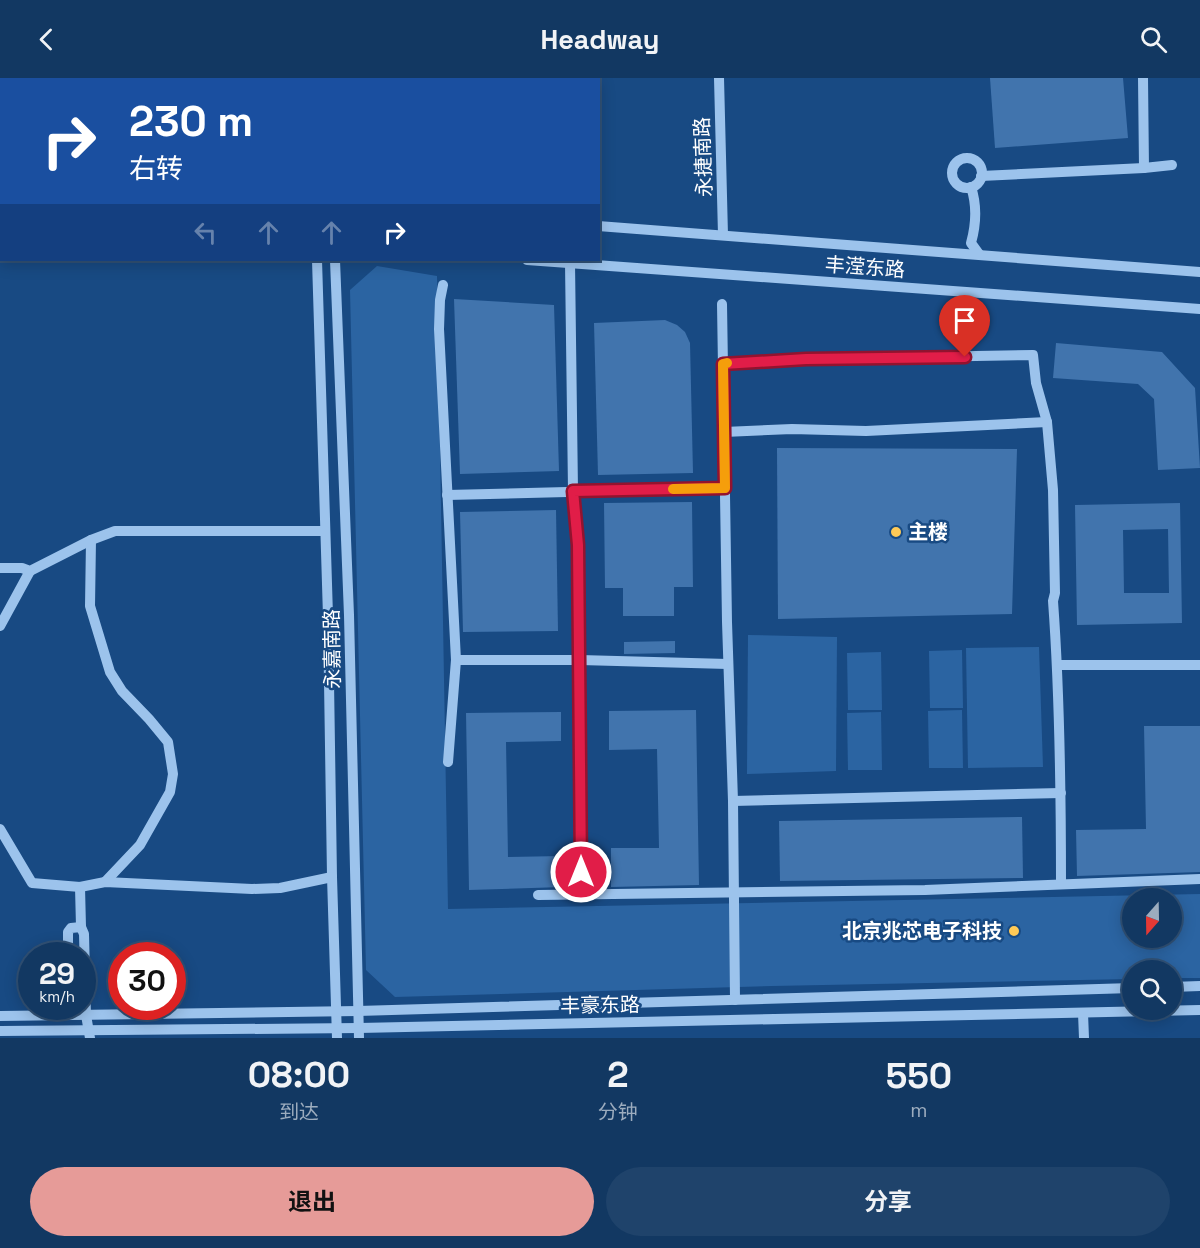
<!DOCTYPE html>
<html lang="zh">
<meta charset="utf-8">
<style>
:root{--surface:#123862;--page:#1f436b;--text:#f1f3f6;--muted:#9cacbe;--line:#315277;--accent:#e69b98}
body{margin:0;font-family:"Space Grotesk","Noto Sans SC",sans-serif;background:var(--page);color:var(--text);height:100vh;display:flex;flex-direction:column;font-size:22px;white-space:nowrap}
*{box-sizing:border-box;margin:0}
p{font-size:20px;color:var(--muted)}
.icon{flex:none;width:33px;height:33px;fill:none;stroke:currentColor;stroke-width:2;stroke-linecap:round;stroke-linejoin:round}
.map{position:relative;height:960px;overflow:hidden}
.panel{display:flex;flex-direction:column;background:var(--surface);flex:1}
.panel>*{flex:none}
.guide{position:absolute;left:0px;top:0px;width:600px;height:183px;box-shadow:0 3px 15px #0003,0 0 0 2px var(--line);background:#1a4fa0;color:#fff;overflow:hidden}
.needle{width:39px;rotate:200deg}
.buttons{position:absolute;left:1122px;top:810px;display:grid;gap:12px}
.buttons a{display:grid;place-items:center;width:60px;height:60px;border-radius:50%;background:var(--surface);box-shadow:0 3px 15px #0003,0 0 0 2px var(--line);font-size:30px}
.speed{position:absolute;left:18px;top:864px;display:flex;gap:12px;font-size:30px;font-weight:700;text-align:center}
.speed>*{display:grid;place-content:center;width:78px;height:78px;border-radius:50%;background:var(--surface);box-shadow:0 3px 15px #0003,0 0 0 2px var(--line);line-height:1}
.speed small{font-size:15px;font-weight:400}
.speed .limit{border:9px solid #d22;background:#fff;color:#111}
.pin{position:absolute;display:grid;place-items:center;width:51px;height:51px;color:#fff;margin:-62px -26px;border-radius:50% 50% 50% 0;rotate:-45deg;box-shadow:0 0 6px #0007}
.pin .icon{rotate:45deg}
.me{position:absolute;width:66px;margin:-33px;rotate:0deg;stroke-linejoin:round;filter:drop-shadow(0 0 4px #0008)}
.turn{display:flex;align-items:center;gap:21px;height:126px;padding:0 30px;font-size:27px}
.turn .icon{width:78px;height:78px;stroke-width:2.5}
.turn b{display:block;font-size:42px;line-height:51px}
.lanes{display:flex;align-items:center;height:57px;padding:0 30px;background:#0003;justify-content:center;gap:30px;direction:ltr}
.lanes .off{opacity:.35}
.eta{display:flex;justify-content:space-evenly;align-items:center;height:102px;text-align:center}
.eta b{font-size:36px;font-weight:700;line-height:42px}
.cta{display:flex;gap:12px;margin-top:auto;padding:12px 30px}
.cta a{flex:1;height:69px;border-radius:36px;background:var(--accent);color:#111;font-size:24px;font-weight:700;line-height:69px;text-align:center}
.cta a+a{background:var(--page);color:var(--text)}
header{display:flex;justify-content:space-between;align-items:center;height:78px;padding:0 30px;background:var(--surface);font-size:27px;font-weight:700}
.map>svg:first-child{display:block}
.green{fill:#2b64a2;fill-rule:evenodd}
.building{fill:#4174ad;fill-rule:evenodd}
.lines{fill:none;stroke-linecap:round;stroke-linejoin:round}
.minor{stroke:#9cc3ec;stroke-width:10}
.route-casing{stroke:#92132f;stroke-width:15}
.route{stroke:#e11d48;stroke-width:10}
.slow{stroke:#f59e0b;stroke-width:10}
.poi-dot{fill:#ffca57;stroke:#184a83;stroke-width:2}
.labels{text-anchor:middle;stroke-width:5;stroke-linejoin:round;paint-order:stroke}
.street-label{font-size:20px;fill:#fff;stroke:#184a83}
.poi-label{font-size:20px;font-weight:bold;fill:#fff;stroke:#184a83;text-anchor:start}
</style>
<header><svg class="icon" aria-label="back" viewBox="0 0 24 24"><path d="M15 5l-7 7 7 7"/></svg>Headway<svg class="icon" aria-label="search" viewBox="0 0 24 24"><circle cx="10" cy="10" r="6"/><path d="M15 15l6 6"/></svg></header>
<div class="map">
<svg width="1200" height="960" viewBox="0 0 1200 960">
<rect width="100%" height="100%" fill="#184a83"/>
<!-- green -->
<g class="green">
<path d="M377 188 437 198 448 831 1200 816V900H1172V892H1132V901L772 908 395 919 366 892 350 212ZM1132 820H1172V860H1132Z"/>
<path d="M748 557 837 559 836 693 747 696Z"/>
<path d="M1039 569 1043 689 968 690 966 570Z"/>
<path d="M962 572 963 630H930L929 573Z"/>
<path d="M881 574 882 632H848L847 575Z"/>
<path d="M962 632 963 690H929L928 633Z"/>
<path d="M881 634 882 692H848L847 635Z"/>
</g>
<!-- building -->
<g class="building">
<path d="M990 0H1123L1128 60 995 70Z"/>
<path d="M454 221 554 227 559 393 460 396Z"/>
<path d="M665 242 677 247 685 254 690 265 693 395 598 397 594 245Z"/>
<path d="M1056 265 1162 274 1195 310 1200 390 1158 392 1154 321 1138 306 1053 300Z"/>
<path d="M777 370 1017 371 1012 536 778 541Z"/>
<path d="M692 424 693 509H674V538H623V510H605L604 425Z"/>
<path d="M1180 425 1182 545 1077 547 1075 427ZM1168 451 1169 515H1124L1123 452Z"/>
<path d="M556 432 558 553 463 554 460 434Z"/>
<path d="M675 563V575L624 576V564Z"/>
<path d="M696 632 699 807 611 809V770H659L657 671 609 672V633Z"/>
<path d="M561 634V663L506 664 508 779 562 778 563 809 469 812 466 635Z"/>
<path d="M1144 648H1200V794L1077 798 1076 752 1146 751Z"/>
<path d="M1022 739 1023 800 780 803 779 743Z"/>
</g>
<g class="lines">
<!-- minor -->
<g class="minor">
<path d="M323 0V2"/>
<path d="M719 0 723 157"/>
<path d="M1143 0 1144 90"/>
<path d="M82 2V0"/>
<path d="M0 16H2"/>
<circle cx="967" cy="95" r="15"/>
<path d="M981 98 1144 90 1172 87"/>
<path d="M0 106H2"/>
<path d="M971 109C977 127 976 147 971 165L979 176"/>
<path d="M0 142H2"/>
<path d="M598 148 1200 194"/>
<path d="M317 182 328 538 332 799 337 960"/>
<path d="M335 182 349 537 359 960"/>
<path d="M527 182 1200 231"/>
<path d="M570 185 573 413 578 467 580 582 581 817"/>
<path d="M443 207 440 222 439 251 456 582 448 684"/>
<path d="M722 226 727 544 733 723 735 922"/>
<path d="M723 286 806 281 1033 277 1036 305 1047 344 1053 412 1055 515 1053 523C1060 618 1061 712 1061 806"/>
<path d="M724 354 792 351 866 353 1047 344"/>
<path d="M447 417 725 410"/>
<path d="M91 462 90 528 110 594 122 613 149 641 168 664 173 696 170 714 140 767 105 804"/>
<path d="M0 490H22L30 493 91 462 115 453H325"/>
<path d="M0 548 30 493"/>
<path d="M456 582H580L728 586"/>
<path d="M1057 587H1200"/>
<path d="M733 723 1061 715"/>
<path d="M0 751 32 805 80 809 105 804 252 811 280 810 332 799"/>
<path d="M80 809 81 849"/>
<path d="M538 817 925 812 1200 801"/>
<path d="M68 878V854L71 850 81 849 84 856 86 937 90 960"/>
<path d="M1172 909 1200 908"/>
<path d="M1083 935 1084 960"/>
<path d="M0 938 358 933 1132 910"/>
<path d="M0 953 359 950 1200 932"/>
</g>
</g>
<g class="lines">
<defs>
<path id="route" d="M581 794 578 467 573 413 725 410 723 286 806 281 965 279"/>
</defs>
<!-- route casing -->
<use href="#route" class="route-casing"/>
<!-- route -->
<use href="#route" class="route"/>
<!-- slow -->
<path class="slow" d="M673 411 725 410 723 286 727 285"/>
</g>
<!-- markers -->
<g class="poi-dot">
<circle cx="896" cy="454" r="6"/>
<circle cx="1014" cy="853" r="6"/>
</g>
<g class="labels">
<!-- street labels -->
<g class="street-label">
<text transform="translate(703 79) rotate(-92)" y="7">永捷南路</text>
<text transform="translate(865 189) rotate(4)" y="7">丰滢东路</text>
<text transform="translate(332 571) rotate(-91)" y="7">永嘉南路</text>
<text transform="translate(600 927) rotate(-1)" y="7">丰豪东路</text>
</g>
<!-- poi labels -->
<g class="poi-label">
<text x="908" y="461">主楼</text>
<text x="1002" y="860" text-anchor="end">北京兆芯电子科技</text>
</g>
</g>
</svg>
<div class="buttons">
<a><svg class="needle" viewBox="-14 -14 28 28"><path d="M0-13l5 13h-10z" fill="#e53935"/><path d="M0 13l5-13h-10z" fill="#9cacbe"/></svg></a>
<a><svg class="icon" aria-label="search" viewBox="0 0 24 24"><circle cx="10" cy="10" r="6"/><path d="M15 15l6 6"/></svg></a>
</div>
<div class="speed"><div>29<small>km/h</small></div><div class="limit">30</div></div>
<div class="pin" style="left:965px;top:279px;background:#d93025"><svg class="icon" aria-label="arrive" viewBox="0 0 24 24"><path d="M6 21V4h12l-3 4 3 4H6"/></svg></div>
<svg class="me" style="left:581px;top:794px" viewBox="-20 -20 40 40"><circle r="17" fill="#e11d48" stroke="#fff" stroke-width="3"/><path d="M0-11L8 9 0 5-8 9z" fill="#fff"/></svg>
<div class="guide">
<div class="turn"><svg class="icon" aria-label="right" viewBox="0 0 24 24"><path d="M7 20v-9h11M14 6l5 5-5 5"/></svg><div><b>230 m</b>右转</div></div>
<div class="lanes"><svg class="icon off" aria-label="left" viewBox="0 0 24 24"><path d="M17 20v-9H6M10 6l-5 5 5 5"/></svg><svg class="icon off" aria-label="ahead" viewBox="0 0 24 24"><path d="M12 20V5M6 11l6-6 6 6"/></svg><svg class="icon off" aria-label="ahead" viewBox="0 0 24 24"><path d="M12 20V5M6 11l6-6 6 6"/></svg><svg class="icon" aria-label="right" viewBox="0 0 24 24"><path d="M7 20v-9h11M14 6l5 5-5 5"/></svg></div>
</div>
</div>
<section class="panel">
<div class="eta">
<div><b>08:00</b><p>到达</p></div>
<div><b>2</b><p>分钟</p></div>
<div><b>550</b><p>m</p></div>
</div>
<div class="cta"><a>退出</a><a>分享</a></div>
</section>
